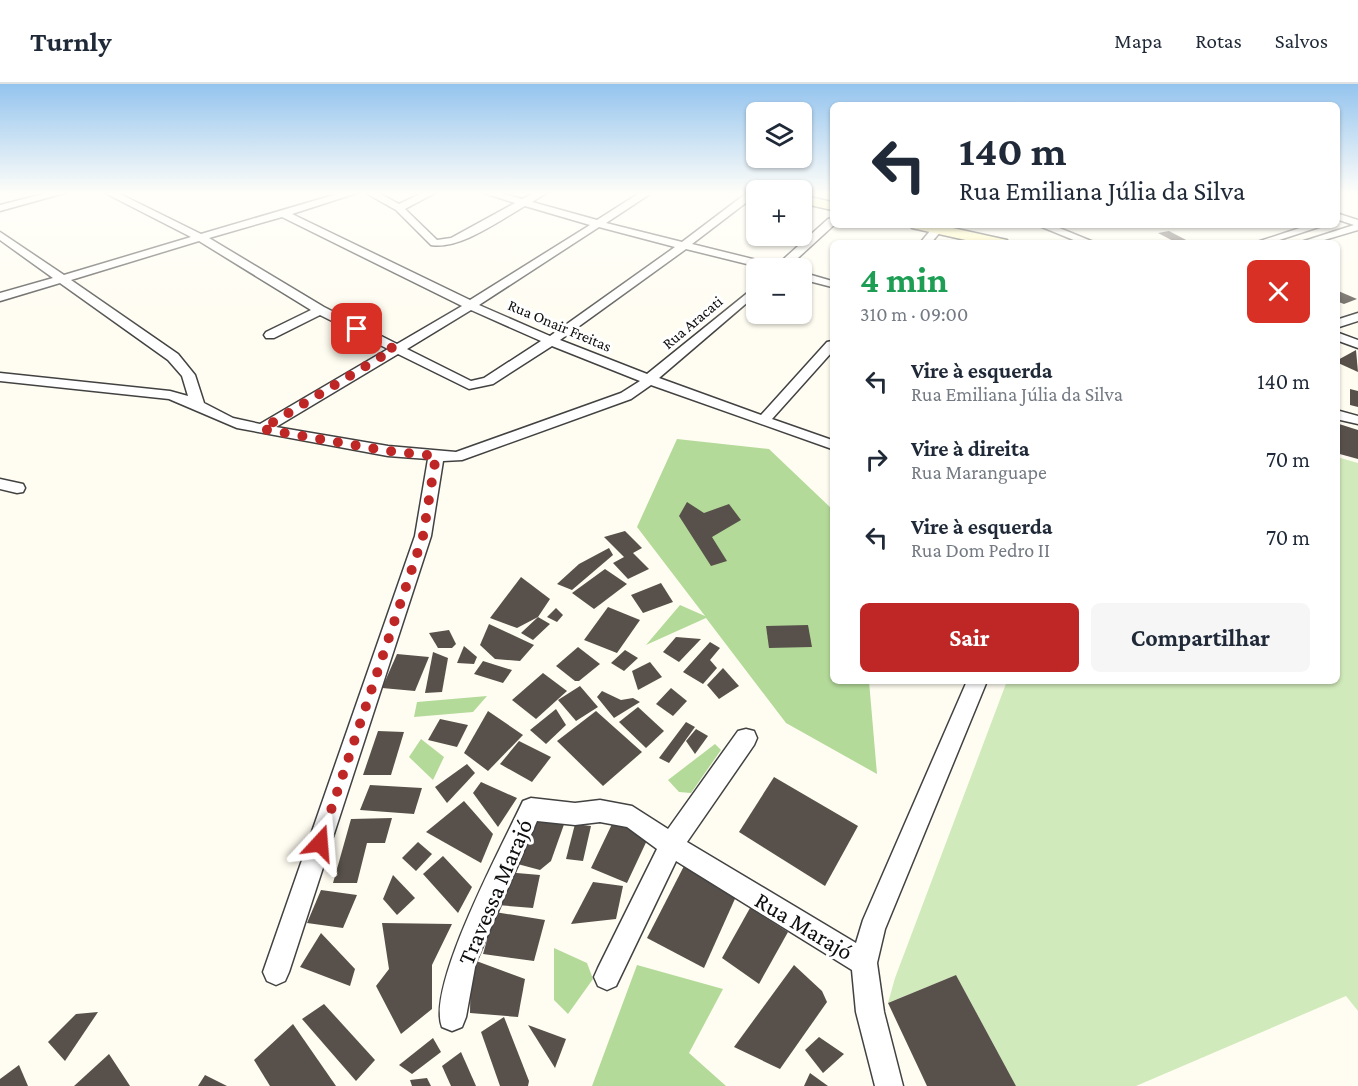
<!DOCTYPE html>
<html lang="pt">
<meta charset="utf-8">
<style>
:root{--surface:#fff;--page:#f6f6f7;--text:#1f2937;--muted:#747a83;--line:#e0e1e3;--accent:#bf2727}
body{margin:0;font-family:"Crimson Pro",serif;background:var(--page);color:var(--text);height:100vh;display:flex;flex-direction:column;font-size:22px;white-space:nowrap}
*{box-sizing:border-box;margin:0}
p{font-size:20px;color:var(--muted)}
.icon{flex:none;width:33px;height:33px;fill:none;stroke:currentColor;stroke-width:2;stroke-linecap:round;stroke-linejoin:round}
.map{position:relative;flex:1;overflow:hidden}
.side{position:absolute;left:830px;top:156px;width:510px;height:444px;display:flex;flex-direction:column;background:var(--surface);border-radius:9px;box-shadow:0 2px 4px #0004}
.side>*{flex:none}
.top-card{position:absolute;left:830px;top:18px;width:510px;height:126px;border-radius:9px;box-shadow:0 2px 4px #0004;background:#fff;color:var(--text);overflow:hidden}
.fabs{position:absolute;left:746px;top:18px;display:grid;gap:12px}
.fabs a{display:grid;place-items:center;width:66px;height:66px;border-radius:9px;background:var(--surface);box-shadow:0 2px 4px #0004;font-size:30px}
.pin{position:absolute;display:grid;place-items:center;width:51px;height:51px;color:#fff;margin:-26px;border-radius:12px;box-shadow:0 3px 9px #0006}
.me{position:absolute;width:66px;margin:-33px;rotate:19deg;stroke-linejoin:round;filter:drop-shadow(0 0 4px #0008)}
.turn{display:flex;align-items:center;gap:21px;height:126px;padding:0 30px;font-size:27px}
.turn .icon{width:78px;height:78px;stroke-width:2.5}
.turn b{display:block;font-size:42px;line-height:51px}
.round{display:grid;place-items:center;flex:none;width:63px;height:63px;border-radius:9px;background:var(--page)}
.head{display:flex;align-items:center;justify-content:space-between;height:102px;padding:0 30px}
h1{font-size:36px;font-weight:700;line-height:45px;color:#1e9e55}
.button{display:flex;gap:12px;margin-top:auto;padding:12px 30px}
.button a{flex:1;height:69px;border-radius:9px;background:var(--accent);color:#fff;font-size:24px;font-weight:700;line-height:69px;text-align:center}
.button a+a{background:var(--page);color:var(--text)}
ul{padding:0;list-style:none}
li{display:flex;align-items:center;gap:18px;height:78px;padding:0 30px}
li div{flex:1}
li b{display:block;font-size:22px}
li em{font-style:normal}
header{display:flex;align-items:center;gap:36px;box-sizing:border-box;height:84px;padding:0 30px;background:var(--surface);border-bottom:2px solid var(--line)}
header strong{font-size:28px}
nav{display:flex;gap:33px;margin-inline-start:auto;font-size:21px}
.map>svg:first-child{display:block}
.green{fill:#d1eabb}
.forest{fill:#b4da9a}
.building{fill:#58514b}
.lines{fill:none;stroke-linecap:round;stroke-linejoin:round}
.street-casing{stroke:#424242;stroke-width:3}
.secondary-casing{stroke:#313131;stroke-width:3}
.street{fill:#fff;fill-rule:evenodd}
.secondary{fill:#fef9ad;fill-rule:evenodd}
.route{stroke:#bf2727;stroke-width:10;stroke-dasharray:0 18}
.labels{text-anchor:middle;stroke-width:6;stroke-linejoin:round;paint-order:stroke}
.far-street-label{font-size:16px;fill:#0f0f0f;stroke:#fff}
.near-street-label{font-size:24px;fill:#0f0f0f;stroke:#fff}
</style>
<header>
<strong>Turnly</strong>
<nav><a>Mapa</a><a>Rotas</a><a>Salvos</a></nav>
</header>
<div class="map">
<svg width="1358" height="1002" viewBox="0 0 1358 1002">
<rect width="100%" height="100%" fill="#fffdf1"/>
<!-- green -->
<path class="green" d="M1337 373 1358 379V927L1346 912 1136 1002H1016L956 891 888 919 895 894 1007 597H1336Z"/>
<!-- forest -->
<g class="forest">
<path d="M677 355 769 365 832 425V597H869L877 690 786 639 706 534 646 561 680 521 705 532 637 443Z"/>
<path d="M487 612 473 628 414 633 417 618Z"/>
<path d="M421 655 444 673 433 696 409 673Z"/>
<path d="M715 660 721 666 691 709 679 708 668 696Z"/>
<path d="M554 864 587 879 593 895 568 930 554 916Z"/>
<path d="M637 881 723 905 689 969 726 1002H592Z"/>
</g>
<!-- building -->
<g class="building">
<path d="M1169 147 1192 159H1177L1158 149Z"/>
<path d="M1336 206 1357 215 1344 220 1336 217Z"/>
<path d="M1356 266 1358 288 1336 278V277Z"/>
<path d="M1350 305 1358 307V323L1350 321Z"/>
<path d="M1336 339 1358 346V375L1336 369Z"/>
<path d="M687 418 704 429 729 420 741 436 712 453 727 477 711 482 679 432Z"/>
<path d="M625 447 642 464 633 469 649 485 628 495 613 479 624 473 604 453Z"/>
<path d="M609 464 613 471 572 506 557 500 579 480Z"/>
<path d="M605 485 627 500 594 525 572 509Z"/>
<path d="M521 493 550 515 538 533 517 544 490 534Z"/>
<path d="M661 499 673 518 643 529 631 511Z"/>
<path d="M608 523 640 536 617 569 584 556Z"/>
<path d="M556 524 563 531 557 538 547 533Z"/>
<path d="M538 533 550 540 533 556 521 549Z"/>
<path d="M489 540 534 561 520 577 495 575 480 561Z"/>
<path d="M808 541 812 563 769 564 766 542Z"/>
<path d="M449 546 456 560 452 564H438L429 549Z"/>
<path d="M676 553 701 555 679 578 663 568Z"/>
<path d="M710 558 720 564 710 576 717 584 703 600 683 588Z"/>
<path d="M464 562 477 573 474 580 457 579Z"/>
<path d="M578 563 600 580 579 597H575L556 582Z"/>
<path d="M625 566 638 574 624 587 611 579Z"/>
<path d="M433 568 448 574 442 608 425 609Z"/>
<path d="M397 570 429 573 415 607 382 604Z"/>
<path d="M483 577 512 586 503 599 474 590Z"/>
<path d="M650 578 662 593 638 606 632 587Z"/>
<path d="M723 584 739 602 719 615 707 601Z"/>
<path d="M543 589 567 607 536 635 512 616Z"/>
<path d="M580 602 598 623 576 637 558 616Z"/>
<path d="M671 604 687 617 673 632 656 620Z"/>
<path d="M602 607 621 616 633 614 640 618 614 634 597 613Z"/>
<path d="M638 623 664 647 646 664 619 638Z"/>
<path d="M556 625 566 641 546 660 530 646Z"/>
<path d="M488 627 523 651 488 687 464 669Z"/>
<path d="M596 627 642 668 603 702 557 657Z"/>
<path d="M440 635 468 641 457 663 428 656Z"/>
<path d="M686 638 695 643 669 679 659 674Z"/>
<path d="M696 645 708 652 695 670 686 657Z"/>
<path d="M378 647 404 648 391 691H363Z"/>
<path d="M519 657 551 673 532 698 500 680Z"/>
<path d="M467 680 475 689 447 719 435 703Z"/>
<path d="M774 693 858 742 825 802 739 748Z"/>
<path d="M481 698 517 714 498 743 473 709Z"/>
<path d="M370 701 422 704 414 730 360 726Z"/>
<path d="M464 717 493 750 481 779 426 748Z"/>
<path d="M531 723 567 732 551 777 540 786 510 778Z"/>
<path d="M392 734 385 759H367L357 799H333L351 735Z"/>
<path d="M613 738 649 752 627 799 591 784Z"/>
<path d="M575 740 591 742 583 777 566 775Z"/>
<path d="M418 758 432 770 416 787 402 774Z"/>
<path d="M443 772 472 803 458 829 423 790Z"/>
<path d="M684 782 738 808 704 884 647 854Z"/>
<path d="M505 788 540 791 533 824 497 821Z"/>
<path d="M393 791 415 814 397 831 383 815Z"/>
<path d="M593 798 623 802 616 835 571 840Z"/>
<path d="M321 806 357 811 343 844 307 839Z"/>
<path d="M750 824 788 848 759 900 722 874Z"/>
<path d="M495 828 545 836 534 877 483 870Z"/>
<path d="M382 839 452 840 432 881V925L401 950 376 902 389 885Z"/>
<path d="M321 849 355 885 350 902 300 883Z"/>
<path d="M471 875 525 895 518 933 470 929Z"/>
<path d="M794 881 822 907 827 918 780 985 734 963Z"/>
<path d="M956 891 1016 1002H927L888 919Z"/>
<path d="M324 920 375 976 356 997 302 935Z"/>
<path d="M98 928 65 977 48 958 76 930Z"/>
<path d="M504 933 529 997 528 1002H500L481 948Z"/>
<path d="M293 940 336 1002H270L254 976Z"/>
<path d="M528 941 566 955 555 984Z"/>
<path d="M819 953 844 970 823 989 805 966Z"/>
<path d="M433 954 441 968 412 990 399 981Z"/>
<path d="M461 968 476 1002H451L442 982Z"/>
<path d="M109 970 130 1002H74Z"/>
<path d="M19 981 28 1002H0V995Z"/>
<path d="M810 989 828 1002H804Z"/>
<path d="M205 991 227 1002H198Z"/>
<path d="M427 994 431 1002H412L410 996Z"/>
</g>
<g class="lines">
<defs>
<g id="street">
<path d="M51 108H68L0 127V121Z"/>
<path d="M103 108H116L201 150 344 108H360L292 130 470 216 590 141 525 122C500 136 460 166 431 161L396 126 364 108H377L399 120 424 108H437L405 125 437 156 451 154 515 119 481 108H497L522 115 536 108H548L532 118 597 136 641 108H653L606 139 682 158 748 108H756V111L692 160 777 181 828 135 832 134 834 141 787 184H763L686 165 560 256 647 290 756 202V211L659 294 761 331 827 258 832 257V268L772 335 832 356V365L651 301 631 315 462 376 443 377 431 452 289 888 285 897 276 901 267 897 263 888 415 452 428 375 388 372 237 344 169 315 0 297V289L170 307 188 312 182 292 168 276 60 199 0 217V209L53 194 0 156V148L64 191 191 153ZM282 133 462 222 397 260 324 223 209 154ZM599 143 675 163 550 252 479 221ZM199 157 311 226 266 248 264 251 266 254H274L320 231 388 265 260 340 233 334 204 319 195 291 178 270 71 196ZM471 226 541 257 484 294 471 297 407 265ZM552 262 640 297 621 309 456 368 388 362 276 343 398 270 469 305 493 300Z"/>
<path d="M1336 129 1358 136V146L1314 159H1298L1354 141 1336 135Z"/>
<path d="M935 141H946L931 159H920Z"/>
<path d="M1037 141H1052L1096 159H1081Z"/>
<path d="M1309 141H1325L1270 159H1254Z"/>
<path d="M801 188 832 197V203L801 195Z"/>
<path d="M1358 229V237L1336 244V236Z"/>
<path d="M1336 248 1358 256V264L1336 256Z"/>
<path d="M1336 326 1358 332V340L1336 335Z"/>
<path d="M0 395 23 400 25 404 23 408 17 409 0 405Z"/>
<path d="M967 597H987L885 845 877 879 884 928 903 1002H875L856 928 852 886 676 777 616 902 607 906 598 902 594 893 598 884 657 765 627 743 600 738 575 741 537 737 476 878 466 933 462 943 452 947 442 943C426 903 503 760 523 717L531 714 575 719 600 716 632 722 668 745 738 647 746 645 754 647 757 654 754 661 687 758 856 859 863 836Z"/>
</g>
<g id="secondary">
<path d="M801 111 832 118V126L801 119Z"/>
<path d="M909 141H939L1007 156 1009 159H979L912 144Z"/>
</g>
</defs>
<!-- street casing -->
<use href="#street" class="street-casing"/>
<!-- secondary casing -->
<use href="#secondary" class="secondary-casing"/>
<!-- street -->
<use href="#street" class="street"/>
<!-- secondary -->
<use href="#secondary" class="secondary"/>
</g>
<!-- sky -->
<linearGradient id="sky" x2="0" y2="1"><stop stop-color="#94c4ee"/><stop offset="0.44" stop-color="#fffef9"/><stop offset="1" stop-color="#fffef9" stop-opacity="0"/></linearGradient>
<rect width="1358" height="248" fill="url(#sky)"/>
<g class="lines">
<!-- route -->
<path class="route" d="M320 759 423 452 436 372 388 367 262 345 394 265 357 245"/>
</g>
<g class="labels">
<!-- far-street labels -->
<g class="far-street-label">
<text transform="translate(692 238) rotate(-40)" y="6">Rua Aracati</text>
<text transform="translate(560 241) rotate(23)" y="6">Rua Onair Freitas</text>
</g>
<!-- near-street labels -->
<g class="near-street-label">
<text transform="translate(495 808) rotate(-67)" y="8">Travessa Marajó</text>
<text transform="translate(804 842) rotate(31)" y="8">Rua Marajó</text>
</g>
</g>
</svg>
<div class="fabs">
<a><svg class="icon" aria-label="layers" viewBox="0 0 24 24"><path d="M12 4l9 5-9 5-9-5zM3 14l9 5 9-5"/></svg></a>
<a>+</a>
<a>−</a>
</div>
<div class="pin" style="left:357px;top:245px;background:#d93025"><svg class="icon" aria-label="arrive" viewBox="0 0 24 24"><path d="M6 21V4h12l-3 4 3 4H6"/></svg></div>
<svg class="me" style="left:320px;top:759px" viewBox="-20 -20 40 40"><path d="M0-17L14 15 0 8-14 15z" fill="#bf2727" stroke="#fff" stroke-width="4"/></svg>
<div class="top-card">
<div class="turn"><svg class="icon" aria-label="left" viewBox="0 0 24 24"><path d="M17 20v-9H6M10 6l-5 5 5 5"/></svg><div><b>140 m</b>Rua Emiliana Júlia da Silva</div></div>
</div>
<section class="side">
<div class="head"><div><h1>4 min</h1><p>310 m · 09:00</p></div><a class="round" style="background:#d93025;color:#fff"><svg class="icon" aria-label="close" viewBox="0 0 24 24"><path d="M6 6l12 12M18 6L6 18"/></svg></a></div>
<ul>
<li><svg class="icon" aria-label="left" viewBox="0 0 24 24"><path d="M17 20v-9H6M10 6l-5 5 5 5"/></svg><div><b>Vire à esquerda</b><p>Rua Emiliana Júlia da Silva</p></div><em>140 m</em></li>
<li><svg class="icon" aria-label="right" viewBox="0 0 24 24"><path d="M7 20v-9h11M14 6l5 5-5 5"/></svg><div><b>Vire à direita</b><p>Rua Maranguape</p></div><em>70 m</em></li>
<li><svg class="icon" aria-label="left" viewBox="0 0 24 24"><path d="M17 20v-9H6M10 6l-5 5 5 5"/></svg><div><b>Vire à esquerda</b><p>Rua Dom Pedro II</p></div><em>70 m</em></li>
</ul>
<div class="button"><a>Sair</a><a>Compartilhar</a></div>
</section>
</div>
